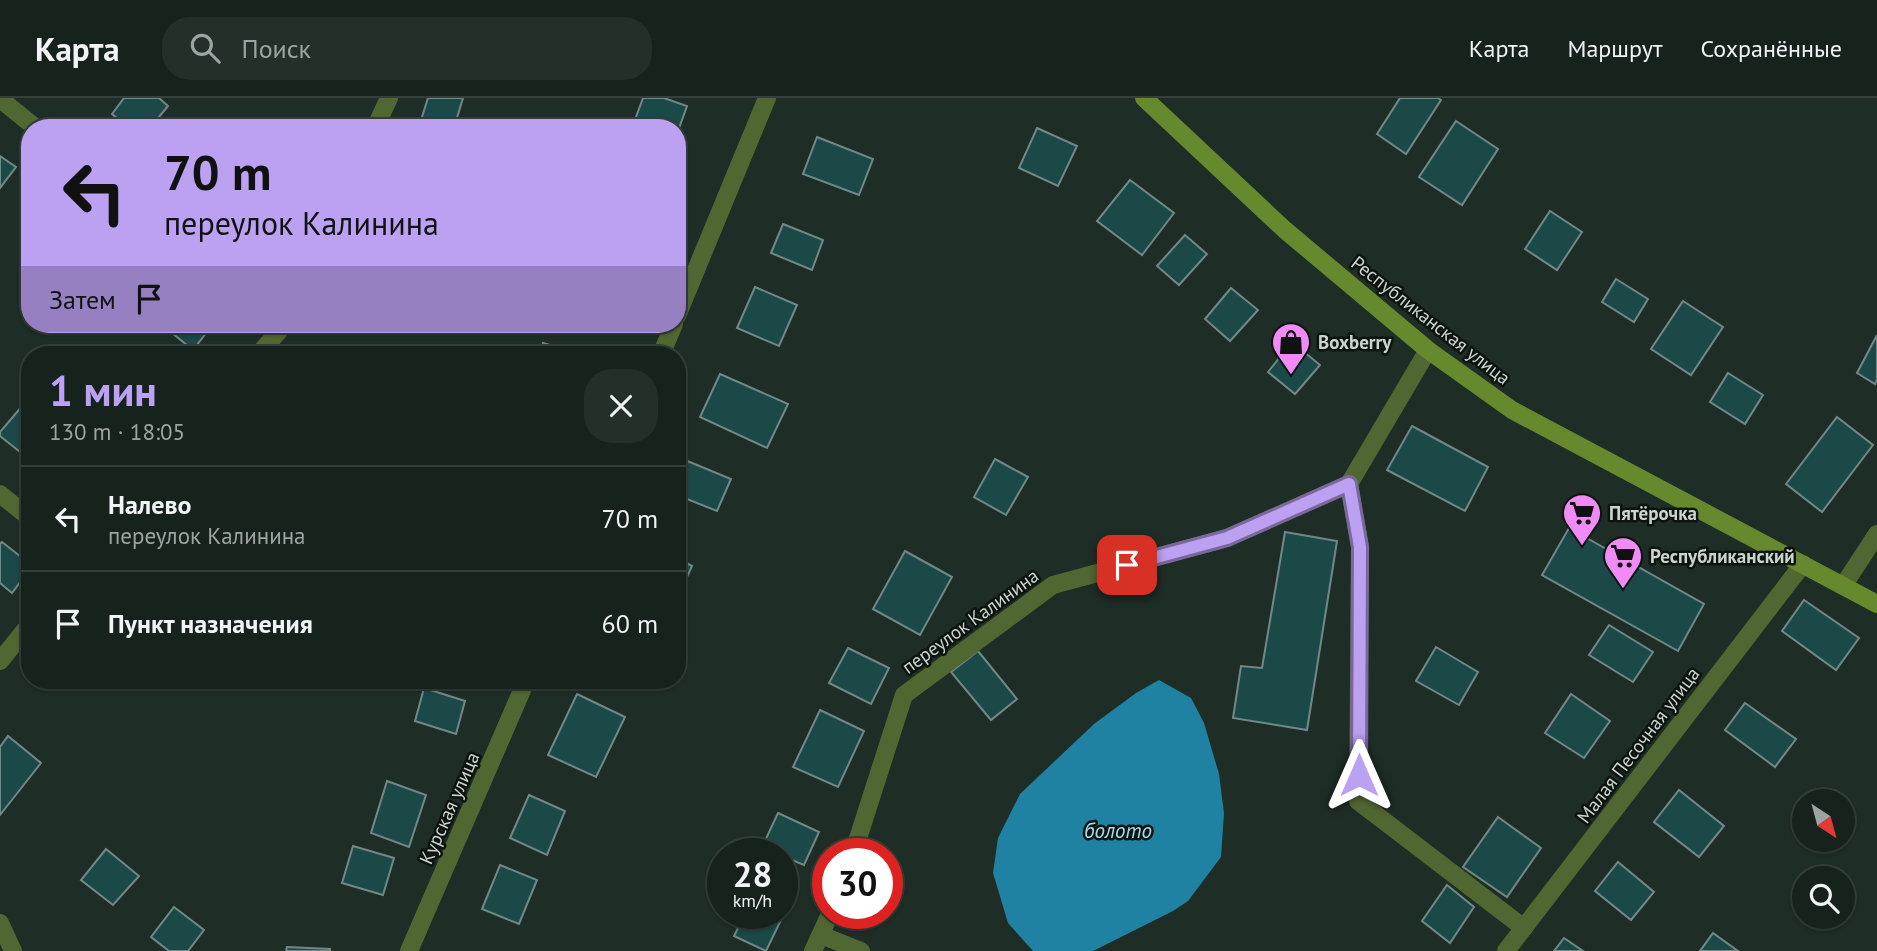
<!DOCTYPE html>
<html lang="ru">
<meta charset="utf-8">
<style>
:root{--surface:#16221c;--page:#232f29;--text:#f1f3f6;--muted:#9ea4a3;--line:#353f3b;--accent:#bca0f2}
body{margin:0;font-family:"PT Sans",sans-serif;background:var(--page);color:var(--text);height:100vh;display:flex;flex-direction:column;font-size:26px;white-space:nowrap}
*{box-sizing:border-box;margin:0}
p{font-size:23px;color:var(--muted)}
.icon{flex:none;width:38px;height:38px;fill:none;stroke:currentColor;stroke-width:2;stroke-linecap:round;stroke-linejoin:round}
.map{position:relative;flex:1;overflow:hidden}
.sheet{position:absolute;left:21px;top:248px;width:665px;height:343px;display:flex;flex-direction:column;background:var(--surface);border-radius:28px;box-shadow:0 2px 5px #0004,0 0 0 2px var(--line)}
.sheet>*{flex:none}
.banner{position:absolute;left:21px;top:21px;width:665px;height:214px;border-radius:28px;box-shadow:0 2px 5px #0004,0 0 0 2px var(--line);background:#bca0f2;color:#111;overflow:hidden}
.needle{width:46px;rotate:144deg}
.tools{position:absolute;left:1792px;top:691px;display:grid;gap:14px}
.tools a{display:grid;place-items:center;width:63px;height:63px;border-radius:50%;background:var(--surface);box-shadow:0 2px 5px #0004,0 0 0 2px var(--line);font-size:35px}
.speed{position:absolute;left:707px;top:740px;display:flex;gap:14px;font-size:35px;font-weight:700;text-align:center}
.speed>*{display:grid;place-content:center;width:91px;height:91px;border-radius:50%;background:var(--surface);box-shadow:0 2px 5px #0004,0 0 0 2px var(--line);line-height:1}
.speed small{font-size:18px;font-weight:400}
.speed .limit{border:10px solid #d22;background:#fff;color:#111}
.pin{position:absolute;display:grid;place-items:center;width:60px;height:60px;color:#fff;margin:-30px;border-radius:14px;box-shadow:0 4px 10px #0006}
.me{position:absolute;width:77px;margin:-38px;rotate:0deg;stroke-linejoin:round;filter:drop-shadow(0 0 5px #0008)}
.turn{display:flex;align-items:center;gap:24px;height:147px;padding:0 28px;font-size:32px}
.turn .icon{width:91px;height:91px;stroke-width:2.5}
.turn b{display:block;font-size:49px;line-height:60px}
.then{display:flex;align-items:center;height:66px;padding:0 28px;background:#0003;gap:14px;font-size:26px}
.round{display:grid;place-items:center;flex:none;width:74px;height:74px;border-radius:28px;background:var(--page)}
.head{display:flex;align-items:center;justify-content:space-between;height:119px;padding:0 28px}
h1{font-size:42px;font-weight:700;line-height:52px;color:var(--accent)}
ul{padding:0;list-style:none}
li{display:flex;align-items:center;gap:21px;height:105px;padding:0 28px;border-top:2px solid var(--line)}
li div{flex:1}
li b{display:block;font-size:26px}
li em{font-style:normal}
header{display:flex;align-items:center;gap:42px;box-sizing:border-box;height:98px;padding:0 35px;background:var(--surface);border-bottom:2px solid var(--line)}
header strong{font-size:33px}
nav{display:flex;gap:38px;margin-inline-start:auto;font-size:24px}
.search{width:490px;height:63px;background:var(--page);display:flex;align-items:center;gap:18px;box-sizing:border-box;padding:0 24px;border-radius:28px;color:var(--muted);font-size:26px}
.map>svg:first-child{display:block}
.water{fill:#2082a3}
.building{fill:#1b4948;stroke:#728887;stroke-width:2}
.lines{fill:none;stroke-linecap:round;stroke-linejoin:round}
.street{stroke:#516731;stroke-width:18}
.secondary{stroke:#67892e;stroke-width:18}
.route-casing{stroke:#7a689d;stroke-width:18}
.route{stroke:#bca0f2;stroke-width:12}
.labels{text-anchor:middle;stroke-width:5;stroke-linejoin:round;paint-order:stroke}
.street-label{font-size:19px;fill:#cbd5cf;stroke:#0d1410}
.poi-label{font-size:19px;font-weight:bold;fill:#cbd5cf;stroke:#0d1410;text-anchor:start}
.water-label{font-size:21px;font-style:italic;fill:#a6daf0;stroke:#0d1410}
</style>
<header>
<strong>Карта</strong>
<div class="search"><svg class="icon" aria-label="search" viewBox="0 0 24 24"><circle cx="10" cy="10" r="6"/><path d="M15 15l6 6"/></svg>Поиск</div>
<nav><a>Карта</a><a>Маршрут</a><a>Сохранённые</a></nav>
</header>
<div class="map">
<svg width="1877" height="853" viewBox="0 0 1877 853">
<rect width="100%" height="100%" fill="#1e2d25"/>
<!-- water -->
<path class="water" d="M1159 582 1191 600 1204 625 1219 676 1224 715 1221 759 1188 803 1173 813 1093 853H1033L1008 825 993 775 998 740 1020 696 1094 626 1136 595Z"/>
<!-- building -->
<g class="building">
<path d="M124 0H159L168 8 150 30H129L112 16Z"/>
<path d="M428 0H463L454 30H446L421 22Z"/>
<path d="M643 0H664L687 8 677 36V30H632Z"/>
<path d="M1400 0H1438L1441 2 1406 56 1377 36Z"/>
<path d="M1456 23 1498 51 1462 107 1419 79Z"/>
<path d="M1037 30 1077 48 1058 88 1019 70Z"/>
<path d="M817 39 873 61 859 97 803 76Z"/>
<path d="M0 58 16 69 0 90Z"/>
<path d="M1130 82 1174 115 1142 157 1097 123Z"/>
<path d="M1550 113 1582 134 1557 172 1525 151Z"/>
<path d="M783 126 823 142 812 172 771 155Z"/>
<path d="M1185 137 1207 156 1179 187 1157 168Z"/>
<path d="M1616 181 1648 201 1634 224 1602 204Z"/>
<path d="M755 189 797 207 779 248 737 230Z"/>
<path d="M1231 190 1258 212 1230 243 1205 221Z"/>
<path d="M1683 203 1723 229 1691 277 1651 251Z"/>
<path d="M161 226H213L193 252Z"/>
<path d="M1877 237V282L1875 286 1857 275Z"/>
<path d="M1292 244 1320 267 1295 296 1268 274Z"/>
<path d="M543 245 585 257H540Z"/>
<path d="M1728 275 1763 297 1745 326 1710 304Z"/>
<path d="M720 276 788 306 767 350 700 319Z"/>
<path d="M23 307 30 313V362L0 338V334Z"/>
<path d="M1837 319 1873 347 1822 414 1786 386Z"/>
<path d="M1412 328 1488 369 1465 413 1387 372Z"/>
<path d="M680 360 731 381 717 413 677 397V367Z"/>
<path d="M995 361 1028 379 1006 417 974 399Z"/>
<path d="M1569 430 1704 506 1678 553 1542 477Z"/>
<path d="M1285 434 1337 443 1307 632 1233 620 1241 568 1262 570Z"/>
<path d="M2 444 30 466V471L12 495 0 485V446Z"/>
<path d="M905 453 952 479 920 537 873 511Z"/>
<path d="M677 460 692 468 677 501Z"/>
<path d="M1804 502 1859 540 1836 572 1782 533Z"/>
<path d="M1609 527 1653 554 1633 584 1589 557Z"/>
<path d="M1436 549 1478 574 1459 607 1416 583Z"/>
<path d="M848 550 889 570 871 606 829 585Z"/>
<path d="M978 553 1017 601 991 622 951 574Z"/>
<path d="M424 590 465 603 456 636 415 623Z"/>
<path d="M577 596 625 619 596 679 548 657Z"/>
<path d="M1571 596 1610 623 1584 660 1545 635Z"/>
<path d="M1745 605 1796 641 1775 669 1725 632Z"/>
<path d="M820 612 864 633 838 689 793 669Z"/>
<path d="M8 638 41 665 0 717V649Z"/>
<path d="M387 683 426 697 409 749 371 735Z"/>
<path d="M1679 692 1724 728 1699 759 1654 724Z"/>
<path d="M529 697 565 713 547 757 510 740Z"/>
<path d="M778 715 819 734 804 767 782 758V756L762 749Z"/>
<path d="M1498 719 1541 750 1507 799 1463 769Z"/>
<path d="M353 748 394 760 383 797 342 785Z"/>
<path d="M106 751 139 778 113 807 81 782Z"/>
<path d="M1618 764 1654 794 1631 822 1595 793Z"/>
<path d="M500 767 537 782 519 826 482 811Z"/>
<path d="M1447 787 1474 809 1450 845 1422 823Z"/>
<path d="M174 809 204 832 188 853H169L151 839Z"/>
<path d="M745 816H773L782 820 766 853 734 838Z"/>
<path d="M1713 835 1738 853H1700Z"/>
<path d="M1564 840 1583 853H1554Z"/>
<path d="M287 849 330 851V853H286Z"/>
</g>
<g class="lines">
<!-- street -->
<g class="street">
<path d="M0 1 36 30"/>
<path d="M375 30 389 0"/>
<path d="M677 218 767 0"/>
<path d="M258 257 285 226"/>
<path d="M661 257 674 226"/>
<path d="M1349 386 1360 449 1358 703 1524 830"/>
<path d="M0 396 30 420"/>
<path d="M1843 488 1877 436"/>
<path d="M0 563 30 526"/>
<path d="M853 756 904 597 1053 487 1227 440 1349 386 1428 252"/>
<path d="M0 825 13 853"/>
<path d="M821 837 861 853"/>
<path d="M409 853 526 583"/>
<path d="M813 853 830 816"/>
<path d="M1506 853 1803 466"/>
</g>
<!-- secondary -->
<path class="secondary" d="M1144 0 1285 132 1428 252 1512 312 1877 506"/>
</g>
<g class="lines">
<defs>
<path id="route" d="M1127 467 1227 440 1349 386 1360 449 1359 677"/>
</defs>
<!-- route casing -->
<use href="#route" class="route-casing"/>
<!-- route -->
<use href="#route" class="route"/>
</g>
<!-- icons -->
<defs>
<symbol id="shop-pin" viewBox="-11 -11 22 30"><path d="M0 17L-7.5 6A9.5 9.5 0 1 1 7.5 6Z" fill="#f08bf5" stroke="#0d1410"/><path d="M-5-2.5h2.3a2.7 3.5 0 0 1 5.4 0H5L5.5 6h-11ZM-1.5-2.5h3a1.5 2.3 0 0 0-3 0Z" fill="#111"/></symbol>
<symbol id="supermarket-pin" viewBox="-11 -11 22 30"><path d="M0 17L-7.5 6A9.5 9.5 0 1 1 7.5 6Z" fill="#f08bf5" stroke="#0d1410"/><path d="M-6-5.5h2.5l.6 2H6L4.5 2H-2.5L-4.4-4H-6ZM-1.5 3.2a1.3 1.3 0 1 0 .1 0ZM3 3.2a1.3 1.3 0 1 0 .1 0Z" fill="#111"/></symbol>
</defs>
<g fill-rule="evenodd">
<use href="#shop-pin" x="1269" y="222" width="44" height="60"/>
<use href="#supermarket-pin" x="1560" y="393" width="44" height="60"/>
<use href="#supermarket-pin" x="1601" y="436" width="44" height="60"/>
</g>
<g class="labels">
<!-- street labels -->
<g class="street-label">
<text transform="translate(1431 222) rotate(38)" y="7">Республиканская улица</text>
<text transform="translate(970 523) rotate(-36)" y="7">переулок Калинина</text>
<text transform="translate(1638 647) rotate(-53)" y="7">Малая Песочная улица</text>
<text transform="translate(449 710) rotate(-66)" y="7">Курская улица</text>
</g>
<!-- poi labels -->
<g class="poi-label">
<text x="1318" y="251">Boxberry</text>
<text x="1609" y="422">Пятёрочка</text>
<text x="1650" y="465">Республиканский</text>
</g>
<!-- water labels -->
<g class="water-label">
<text x="1118" y="740">болото</text>
</g>
</g>
</svg>
<div class="tools">
<a><svg class="needle" viewBox="-14 -14 28 28"><path d="M0-13l5 13h-10z" fill="#e53935"/><path d="M0 13l5-13h-10z" fill="#9ea4a3"/></svg></a>
<a><svg class="icon" aria-label="search" viewBox="0 0 24 24"><circle cx="10" cy="10" r="6"/><path d="M15 15l6 6"/></svg></a>
</div>
<div class="speed"><div>28<small>km/h</small></div><div class="limit">30</div></div>
<div class="pin" style="left:1127px;top:467px;background:#d93025"><svg class="icon" aria-label="arrive" viewBox="0 0 24 24"><path d="M6 21V4h12l-3 4 3 4H6"/></svg></div>
<svg class="me" style="left:1359px;top:677px" viewBox="-20 -20 40 40"><path d="M0-17L14 15 0 8-14 15z" fill="#bca0f2" stroke="#fff" stroke-width="4"/></svg>
<div class="banner">
<div class="turn"><svg class="icon" aria-label="left" viewBox="0 0 24 24"><path d="M17 20v-9H6M10 6l-5 5 5 5"/></svg><div><b>70 m</b>переулок Калинина</div></div>
<div class="then">Затем<svg class="icon" aria-label="arrive" viewBox="0 0 24 24"><path d="M6 21V4h12l-3 4 3 4H6"/></svg></div>
</div>
<section class="sheet">
<div class="head"><div><h1>1 мин</h1><p>130 m · 18:05</p></div><a class="round"><svg class="icon" aria-label="close" viewBox="0 0 24 24"><path d="M6 6l12 12M18 6L6 18"/></svg></a></div>
<ul>
<li><svg class="icon" aria-label="left" viewBox="0 0 24 24"><path d="M17 20v-9H6M10 6l-5 5 5 5"/></svg><div><b>Налево</b><p>переулок Калинина</p></div><em>70 m</em></li>
<li><svg class="icon" aria-label="arrive" viewBox="0 0 24 24"><path d="M6 21V4h12l-3 4 3 4H6"/></svg><div><b>Пункт назначения</b></div><em>60 m</em></li>
</ul>
</section>
</div>
